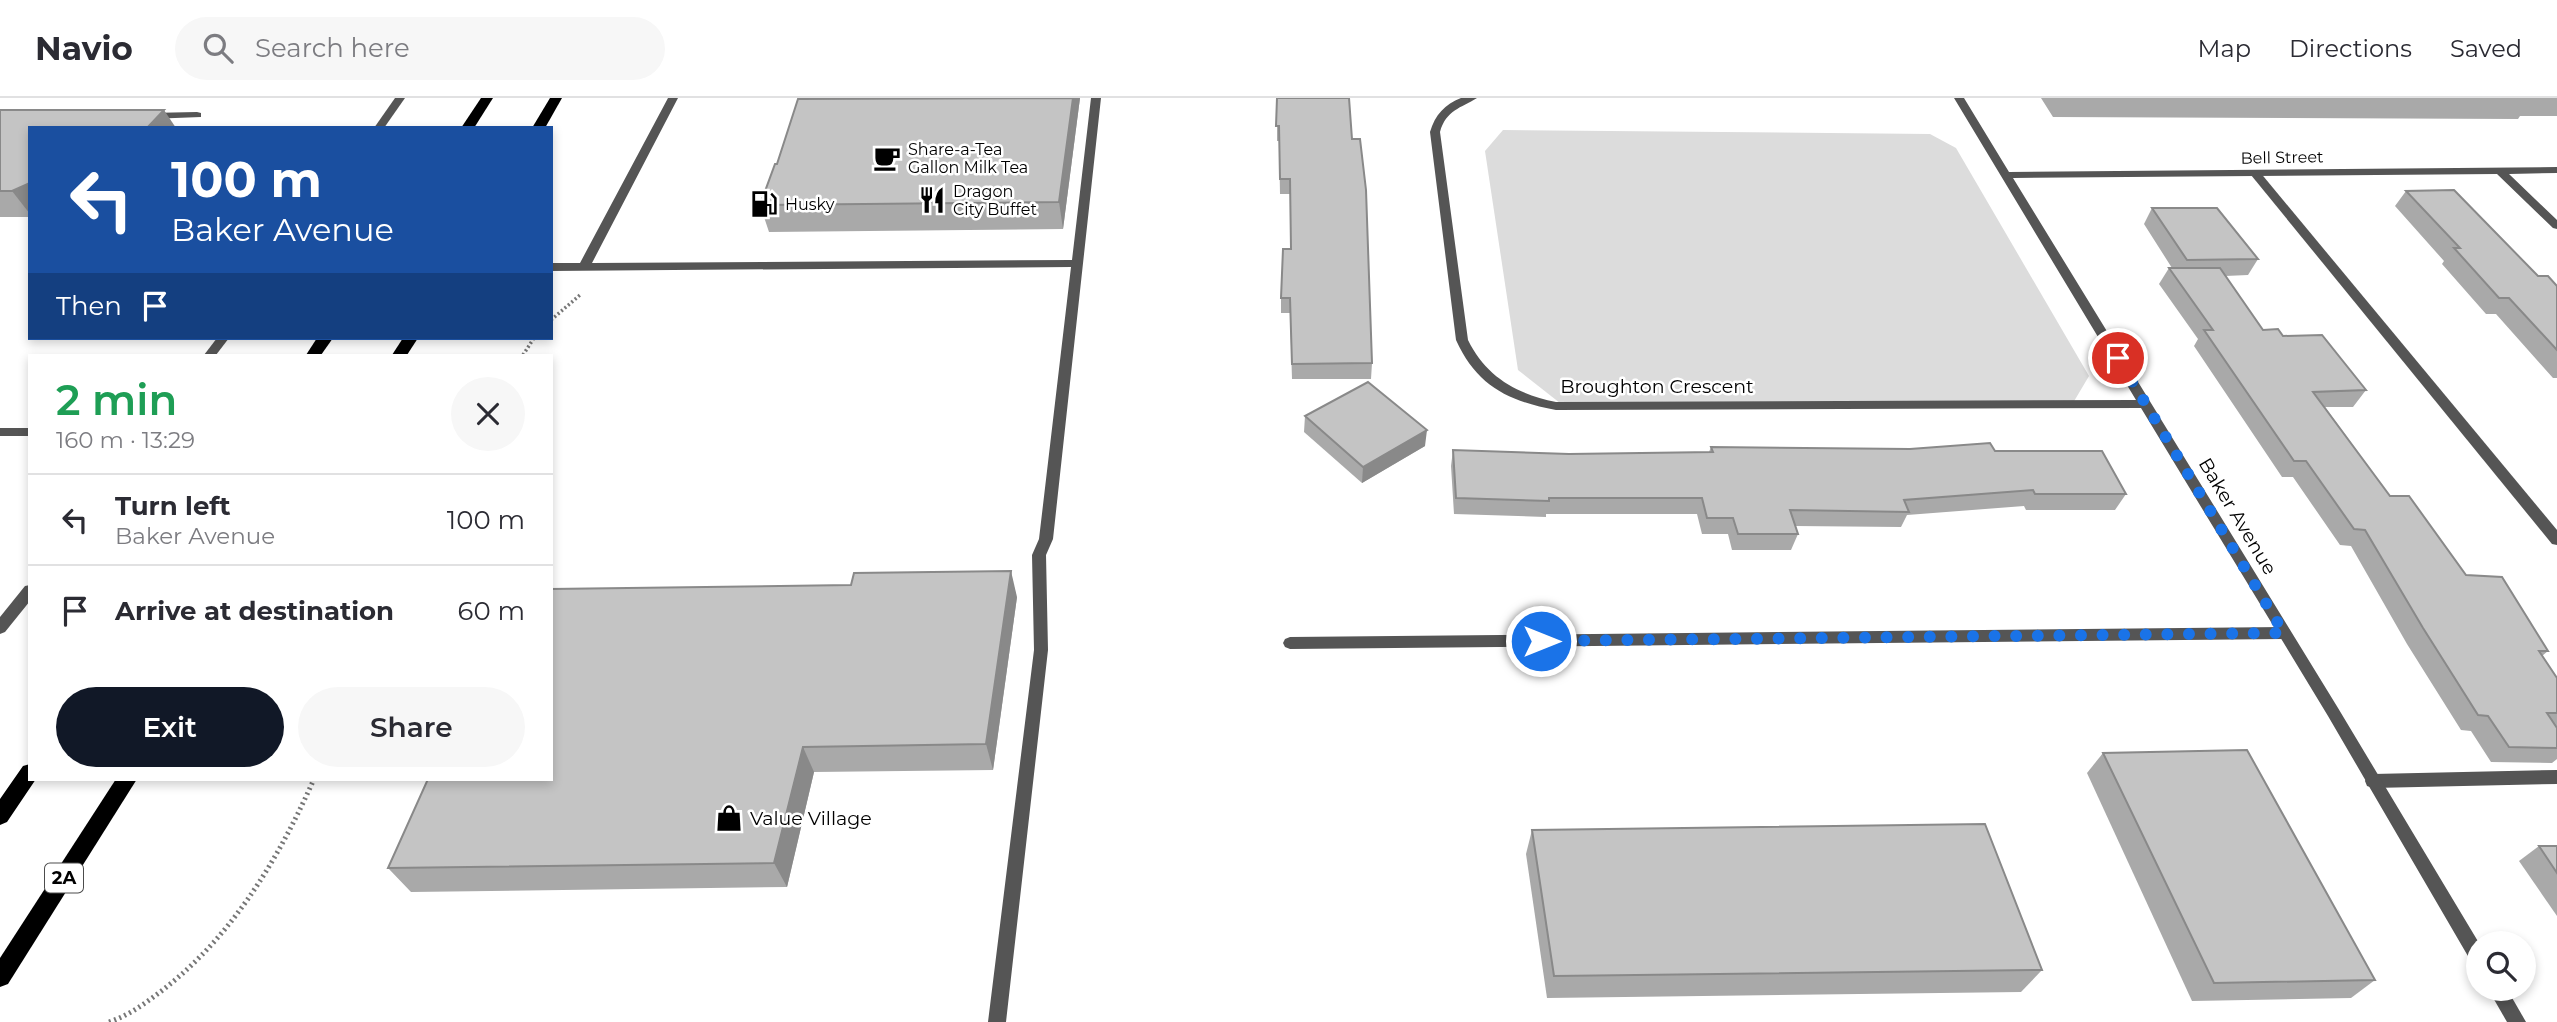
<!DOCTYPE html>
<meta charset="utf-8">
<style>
:root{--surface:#fff;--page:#f7f7f7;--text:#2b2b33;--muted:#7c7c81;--line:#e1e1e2;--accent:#111827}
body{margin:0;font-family:Montserrat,sans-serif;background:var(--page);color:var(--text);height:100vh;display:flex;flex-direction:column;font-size:26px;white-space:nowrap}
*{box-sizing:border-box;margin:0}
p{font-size:23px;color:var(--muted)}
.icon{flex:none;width:38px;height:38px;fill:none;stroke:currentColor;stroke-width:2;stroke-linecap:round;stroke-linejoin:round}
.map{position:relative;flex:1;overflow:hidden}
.sheet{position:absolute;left:28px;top:256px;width:525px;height:427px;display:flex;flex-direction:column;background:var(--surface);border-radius:0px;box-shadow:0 4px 10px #0003}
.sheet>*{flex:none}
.banner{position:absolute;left:28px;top:28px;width:525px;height:214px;border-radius:0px;box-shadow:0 4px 10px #0003;background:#1a4fa0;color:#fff;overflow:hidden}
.fabs{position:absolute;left:2466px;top:833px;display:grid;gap:14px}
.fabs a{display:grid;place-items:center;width:70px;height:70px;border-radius:50%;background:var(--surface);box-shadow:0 4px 10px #0003;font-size:35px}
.pin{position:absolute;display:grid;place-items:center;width:60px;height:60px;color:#fff;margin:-30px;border:4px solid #fff;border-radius:50%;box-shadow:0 2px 7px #0007}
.me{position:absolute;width:77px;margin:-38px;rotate:90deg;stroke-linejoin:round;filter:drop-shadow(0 0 5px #0008)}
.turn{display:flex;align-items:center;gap:24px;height:147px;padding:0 28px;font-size:32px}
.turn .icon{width:91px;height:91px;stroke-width:2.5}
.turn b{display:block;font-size:49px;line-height:60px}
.then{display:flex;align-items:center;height:66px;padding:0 28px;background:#0003;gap:14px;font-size:26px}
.round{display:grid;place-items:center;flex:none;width:74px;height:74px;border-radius:37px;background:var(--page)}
.head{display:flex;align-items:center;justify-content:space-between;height:119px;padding:0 28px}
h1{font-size:42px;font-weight:600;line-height:52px;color:#1e9e55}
.button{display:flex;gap:14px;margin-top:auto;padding:14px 28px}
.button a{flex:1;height:80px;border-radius:42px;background:var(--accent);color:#fff;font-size:28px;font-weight:600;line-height:80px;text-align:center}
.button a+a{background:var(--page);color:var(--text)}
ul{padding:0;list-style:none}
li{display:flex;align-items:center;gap:21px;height:91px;padding:0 28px;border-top:2px solid var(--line)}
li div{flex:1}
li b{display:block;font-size:26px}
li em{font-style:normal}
header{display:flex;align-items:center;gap:42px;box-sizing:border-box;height:98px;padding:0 35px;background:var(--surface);border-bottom:2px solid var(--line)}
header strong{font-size:33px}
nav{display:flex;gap:38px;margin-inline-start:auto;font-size:24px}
.search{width:490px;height:63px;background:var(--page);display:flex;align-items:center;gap:18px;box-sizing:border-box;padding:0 24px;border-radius:38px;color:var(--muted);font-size:26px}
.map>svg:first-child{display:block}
.green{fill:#dcdcdc}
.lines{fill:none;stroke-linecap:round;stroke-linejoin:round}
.path-far1{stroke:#777;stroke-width:3.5;stroke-dasharray:2 2.5;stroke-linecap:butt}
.path{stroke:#777;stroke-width:5;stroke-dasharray:2 3.5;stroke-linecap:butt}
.service{fill:#555;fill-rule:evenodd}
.minor{fill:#555;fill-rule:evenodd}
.primary{fill:#000;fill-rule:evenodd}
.wall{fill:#a9a9a9}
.shaded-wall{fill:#898989}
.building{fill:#c4c4c4;stroke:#898989;stroke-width:2}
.route{stroke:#1a73e8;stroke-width:12;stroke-dasharray:0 21.6}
.labels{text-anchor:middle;stroke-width:5;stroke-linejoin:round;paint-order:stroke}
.far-poi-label{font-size:16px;fill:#000;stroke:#fff;text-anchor:start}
.far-street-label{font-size:16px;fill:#000;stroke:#fff}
.shield{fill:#fff;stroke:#4c4c4c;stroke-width:2}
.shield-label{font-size:18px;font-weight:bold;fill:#000}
.street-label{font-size:19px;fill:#000;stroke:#fff}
.poi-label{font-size:19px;fill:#000;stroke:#fff;text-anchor:start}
</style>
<header>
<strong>Navio</strong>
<div class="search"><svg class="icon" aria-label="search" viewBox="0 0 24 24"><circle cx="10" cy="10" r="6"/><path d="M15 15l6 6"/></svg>Search here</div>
<nav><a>Map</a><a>Directions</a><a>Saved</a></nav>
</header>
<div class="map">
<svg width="2557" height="924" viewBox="0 0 2557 924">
<rect width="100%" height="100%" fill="#fff"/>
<!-- green -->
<path class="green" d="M1503 32 1930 36 1956 50 2089 278 2073 305 1565 309 1518 272 1485 53Z"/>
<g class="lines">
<!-- path-far1 -->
<g class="path-far1">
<path d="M551 222 580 197"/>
<path d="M523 257 534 240"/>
</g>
<!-- path -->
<path class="path" d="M109 924C130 917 147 904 164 891 233 837 279 760 314 681"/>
<!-- service -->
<g class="service">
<path d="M668 0H678L592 165 1072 162 1091 0H1101L1053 441 1046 457 1048 552 1006 924H988L1034 552 1032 457 1039 441 1071 169 551 173V165H580Z"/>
<path d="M197 14 201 15V19L149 21 144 18 149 15Z"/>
<path d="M2255 72 2259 73 2557 432V447L2552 446 2251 77V73Z"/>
<rect x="0" y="330" width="30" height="8"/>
<path d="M2284 529 2289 531 2291 535 2289 539 2284 541 1290 551 1285 549 1283 545 1285 541 1290 539Z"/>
<path d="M2557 672V686L2373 690 2367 688 2365 683 2367 678 2373 676Z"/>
</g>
<!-- minor -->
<g class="minor">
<path d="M395 0H405L384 30H374Z"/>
<path d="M1461 0H1477C1461 10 1446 12 1440 34L1468 242C1486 279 1517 296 1556 304L2136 302 1954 0H1964L2009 74 2557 69V75L2509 76 2557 122V131L2553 130 2497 76 2013 80 2338 610 2479 845 2478 867 2472 865 2328 618 2141 310 1556 312C1508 303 1477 288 1456 242L1430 34C1435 17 1445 6 1461 0Z"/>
<path d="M217 240H229L216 257H204Z"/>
<path d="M30 487V503L5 534 0 536V519L25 488Z"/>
<path d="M2488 891H2507L2526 924H2507Z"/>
</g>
<!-- primary -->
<g class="primary">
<path d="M481 0H493L474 30H461Z"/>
<path d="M550 0H562L545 30H532Z"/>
<path d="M317 240H333L321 257H306Z"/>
<path d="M403 240H418L407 257H392Z"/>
<path d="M30 666V681H36L7 724 0 727V701L23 668Z"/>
<path d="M116 681H137L8 886 0 889V860Z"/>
</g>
</g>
<!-- wall -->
<g class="wall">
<path d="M1080 0 1063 131 769 134 760 107 777 66 798 1Z"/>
<path d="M1277 0 1352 41 1372 265 1371 281H1292L1290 215H1281V200L1291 151 1290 96H1280L1279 43H1277Z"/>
<path d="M2041 0H2557V18H2520L2518 21 2053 19Z"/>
<path d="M0 12 30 30V119H0Z"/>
<path d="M2406 93 2538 178 2557 188V280H2553L2496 216H2486L2442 166 2444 163 2395 108Z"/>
<path d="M2152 110 2258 161 2248 177 2225 178 2263 232 2283 238 2366 292 2353 309H2325L2390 398 2466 477 2548 553 2542 558 2557 580V661L2552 665 2491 664 2471 633 2461 632 2407 546 2351 448 2340 447 2293 379H2282L2194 248 2198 241 2159 186 2169 170H2172L2144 126Z"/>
<path d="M1305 318 1425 348 1362 385 1304 334Z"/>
<path d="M1711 349 1995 353 2126 396 2115 412H2026L2024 408 1907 417 1901 429 1795 428 1798 436 1791 452H1732L1728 436H1702L1697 416H1546V419L1454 416 1451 368 1453 352 1569 356 1709 354Z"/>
<path d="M1017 499 993 672 814 674 787 789 411 794 388 770Z"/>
<path d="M2103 655 2375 882 2351 900 2192 903 2087 675Z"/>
<path d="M1532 732 2042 872 2021 894 1547 900 1526 756Z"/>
<path d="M2539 748H2557V818L2519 763Z"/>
</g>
<!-- shaded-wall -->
<g class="shaded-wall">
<path d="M1073 0H1080L1063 131 1059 104Z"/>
<path d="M164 12 176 30H147Z"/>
<path d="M30 85V116L12 93Z"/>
<path d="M1427 332 1425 348 1362 385 1363 369Z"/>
<path d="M1011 473 1017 499 993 672 986 646Z"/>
<path d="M803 649 814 674 787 789 774 765Z"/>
</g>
<!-- building -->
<g class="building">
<path d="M1073 0 1059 104 760 107 775 66H777L798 1Z"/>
<path d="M1277 0H1349L1352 41H1360L1366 92 1372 265 1292 266 1290 200H1281L1283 151H1291L1290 81H1280L1279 28H1276Z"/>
<path d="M0 12H164L147 30H30V85L12 93H0Z"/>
<path d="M2454 92 2538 178H2548L2557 188V252L2509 200H2499L2454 150H2460L2406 93Z"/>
<path d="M2152 110H2217L2258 161 2187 162Z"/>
<path d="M2169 170H2220L2263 232 2278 231 2283 238 2322 237 2366 292 2313 294 2390 398H2409L2466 477 2502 479 2548 553H2539L2557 580V615H2547L2557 630V650L2509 649 2488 618 2478 617 2423 530 2365 432 2354 431 2306 363H2294L2204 232H2213Z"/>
<path d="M1368 284 1427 332 1363 369 1305 318Z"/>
<path d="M1990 345 1995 353H2102L2126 396H2035L2033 392 1904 402 1909 414 1790 412 1798 436H1738L1733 420H1707L1702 400H1549V403L1456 400 1453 352 1569 356 1713 354 1711 349 1910 351Z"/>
<path d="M1011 473 986 646 803 649 774 765 388 770 428 681H551V491L851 487 854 475Z"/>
<path d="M2247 652 2375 882 2214 885 2103 655Z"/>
<path d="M1985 726 2042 872 1554 878 1532 732Z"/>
<path d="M2539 748H2557V775Z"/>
</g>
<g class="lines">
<!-- route -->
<path class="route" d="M1541 543 2284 535 2118 260"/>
</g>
<!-- icons -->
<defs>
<symbol id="cafe-bare" viewBox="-9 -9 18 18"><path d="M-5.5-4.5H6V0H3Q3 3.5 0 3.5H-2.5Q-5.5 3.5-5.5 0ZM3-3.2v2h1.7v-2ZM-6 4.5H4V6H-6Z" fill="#000" stroke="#fff" stroke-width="2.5" paint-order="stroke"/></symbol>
<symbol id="restaurant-bare" viewBox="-9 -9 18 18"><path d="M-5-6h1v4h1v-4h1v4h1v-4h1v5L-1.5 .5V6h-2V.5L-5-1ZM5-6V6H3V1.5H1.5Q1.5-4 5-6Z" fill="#000" stroke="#fff" stroke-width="2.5" paint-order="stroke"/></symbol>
<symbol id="fuel-bare" viewBox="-9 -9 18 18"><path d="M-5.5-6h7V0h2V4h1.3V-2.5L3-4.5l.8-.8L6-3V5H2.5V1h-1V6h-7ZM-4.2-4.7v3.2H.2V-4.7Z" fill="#000" stroke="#fff" stroke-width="2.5" paint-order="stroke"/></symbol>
<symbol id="shop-bare" viewBox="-9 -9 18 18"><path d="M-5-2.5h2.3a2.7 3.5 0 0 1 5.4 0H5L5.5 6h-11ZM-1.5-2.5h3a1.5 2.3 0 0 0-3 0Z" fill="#000" stroke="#fff" stroke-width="2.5" paint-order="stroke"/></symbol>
</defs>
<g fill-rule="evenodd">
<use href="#cafe-bare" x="868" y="41" width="38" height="38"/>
<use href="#restaurant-bare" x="913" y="83" width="38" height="38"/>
<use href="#fuel-bare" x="745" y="87" width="38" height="38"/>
<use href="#shop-bare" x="710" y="701" width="38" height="38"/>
</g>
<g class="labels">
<!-- far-poi labels -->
<g class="far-poi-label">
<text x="908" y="57">Share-a-Tea<tspan x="908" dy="18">Gallon Milk Tea</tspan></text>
<text x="953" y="99">Dragon<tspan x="953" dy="18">City Buffet</tspan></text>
<text x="785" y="112">Husky</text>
</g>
<!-- far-street labels -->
<g class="far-street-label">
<text transform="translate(2282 59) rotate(-1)" y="6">Bell Street</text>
</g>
<!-- shield labels -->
<rect class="shield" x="45" y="765.5" width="38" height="29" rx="5"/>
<g class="shield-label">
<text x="64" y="786">2A</text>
</g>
<!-- street labels -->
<g class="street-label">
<text x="1657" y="295">Broughton Crescent</text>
<text transform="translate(2238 418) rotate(59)" y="7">Baker Avenue</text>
</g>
<!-- poi labels -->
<g class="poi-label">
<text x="750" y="727">Value Village</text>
</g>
</g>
</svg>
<div class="fabs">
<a><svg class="icon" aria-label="search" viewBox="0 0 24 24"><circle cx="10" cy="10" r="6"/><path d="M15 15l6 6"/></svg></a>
</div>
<div class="pin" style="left:2118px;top:260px;background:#d93025"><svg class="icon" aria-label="arrive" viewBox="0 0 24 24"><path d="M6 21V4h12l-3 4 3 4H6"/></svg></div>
<svg class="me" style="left:1541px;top:543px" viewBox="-20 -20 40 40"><circle r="17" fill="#1a73e8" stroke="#fff" stroke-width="3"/><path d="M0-11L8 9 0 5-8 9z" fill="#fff"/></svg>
<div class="banner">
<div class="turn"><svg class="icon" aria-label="left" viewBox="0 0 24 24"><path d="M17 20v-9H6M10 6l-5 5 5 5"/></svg><div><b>100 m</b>Baker Avenue</div></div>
<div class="then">Then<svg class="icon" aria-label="arrive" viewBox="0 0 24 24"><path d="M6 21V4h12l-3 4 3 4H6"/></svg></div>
</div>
<section class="sheet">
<div class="head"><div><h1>2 min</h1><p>160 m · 13:29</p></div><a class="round"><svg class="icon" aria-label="close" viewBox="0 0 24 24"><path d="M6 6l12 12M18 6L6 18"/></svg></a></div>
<ul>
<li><svg class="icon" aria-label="left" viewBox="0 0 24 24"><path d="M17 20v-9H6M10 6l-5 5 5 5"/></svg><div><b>Turn left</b><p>Baker Avenue</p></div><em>100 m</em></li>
<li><svg class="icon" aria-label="arrive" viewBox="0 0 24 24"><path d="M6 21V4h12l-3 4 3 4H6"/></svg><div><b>Arrive at destination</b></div><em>60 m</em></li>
</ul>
<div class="button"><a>Exit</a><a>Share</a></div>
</section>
</div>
